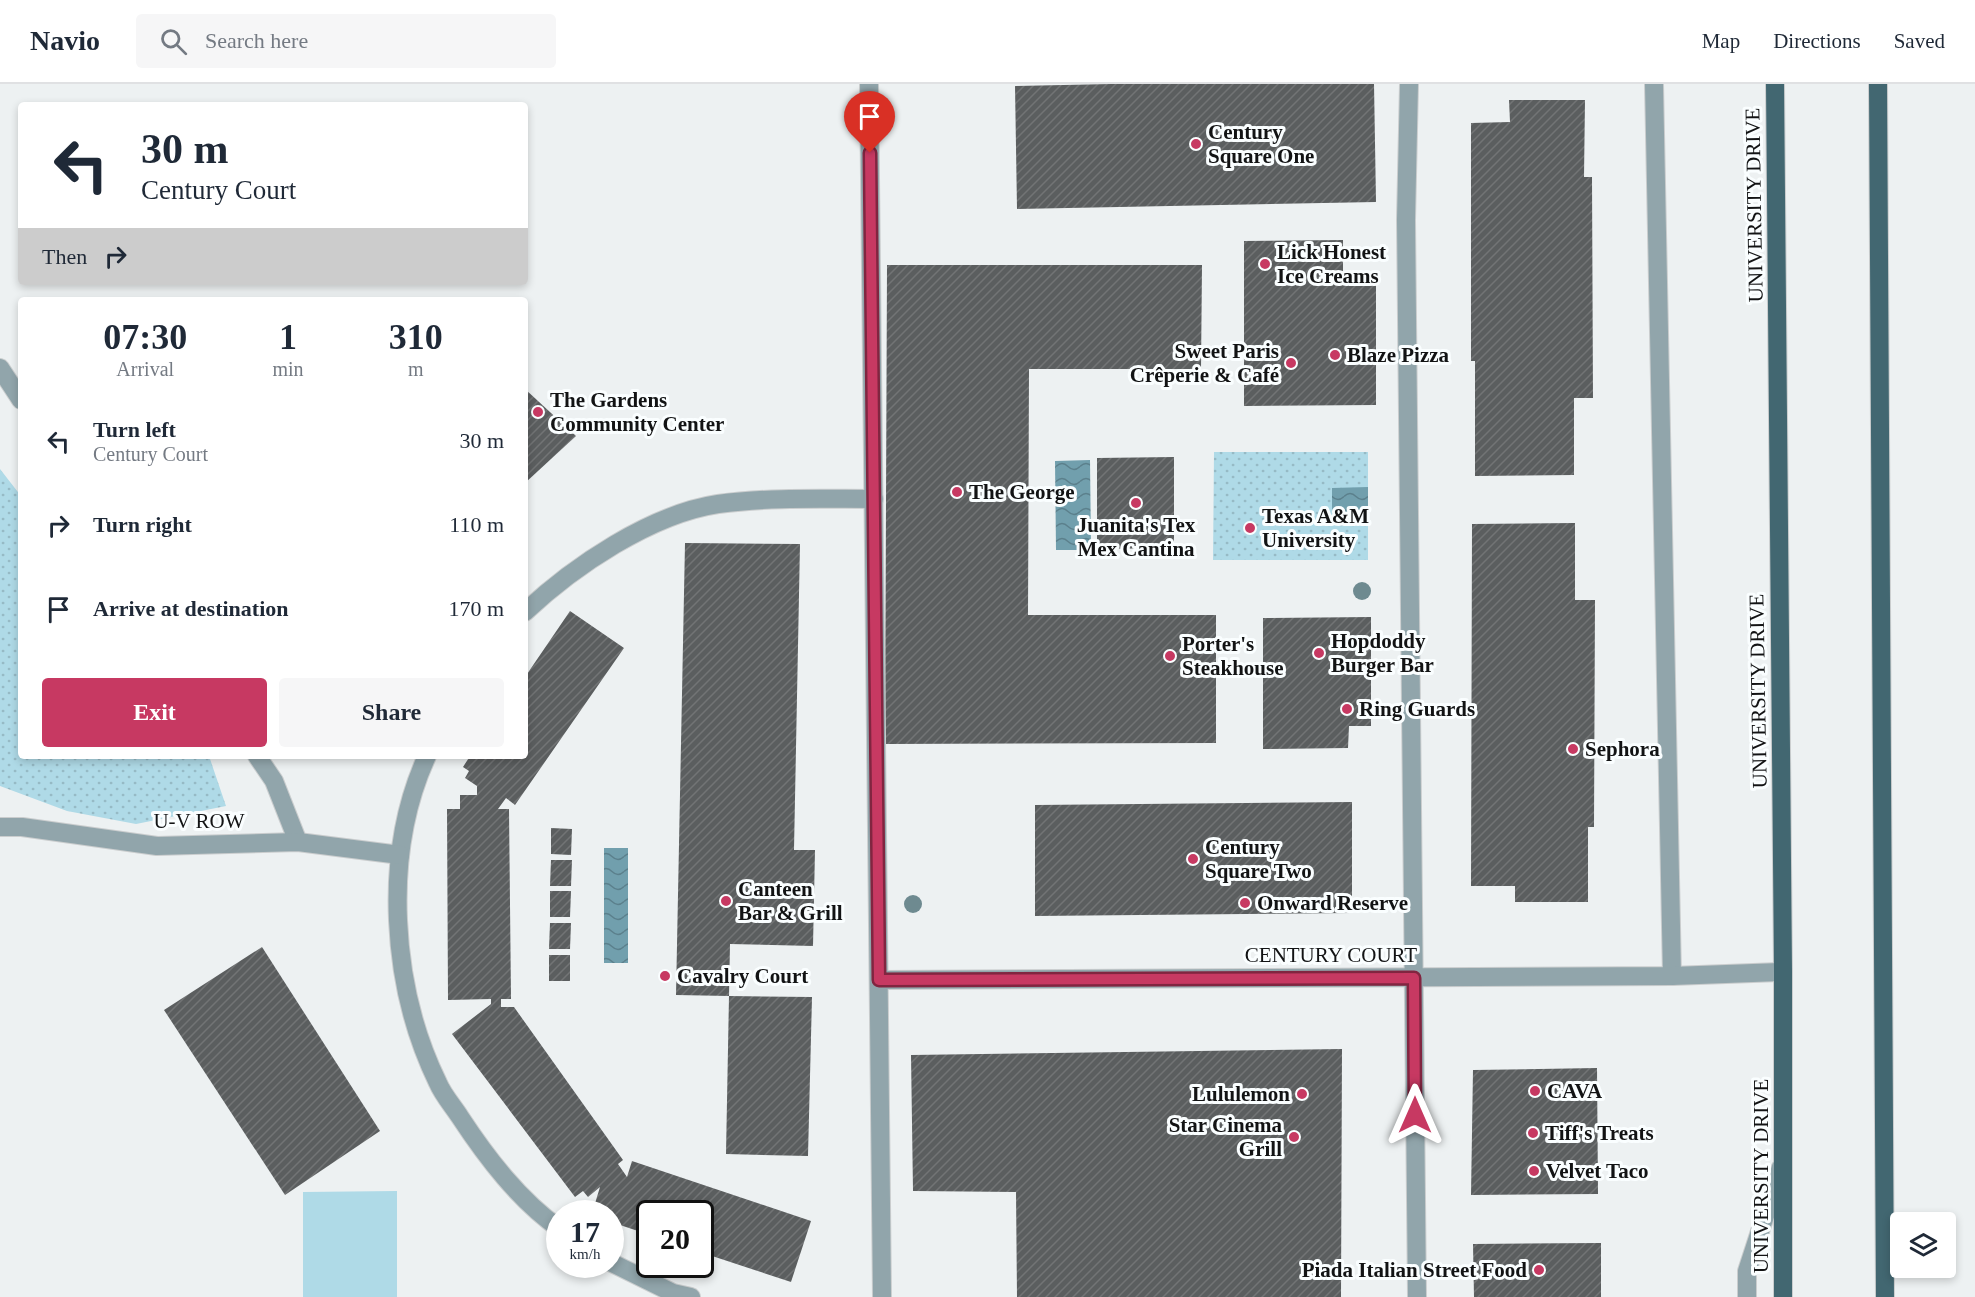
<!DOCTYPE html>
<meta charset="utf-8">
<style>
:root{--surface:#fff;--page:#f6f6f7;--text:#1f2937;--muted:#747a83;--line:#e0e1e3;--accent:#c73962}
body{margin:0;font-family:"Times New Roman",serif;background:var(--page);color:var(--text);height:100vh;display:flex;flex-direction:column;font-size:22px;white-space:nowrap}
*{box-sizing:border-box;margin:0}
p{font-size:20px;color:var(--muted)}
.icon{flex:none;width:33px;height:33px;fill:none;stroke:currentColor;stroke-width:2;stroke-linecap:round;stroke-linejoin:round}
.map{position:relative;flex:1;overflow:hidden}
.sheet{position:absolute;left:18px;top:213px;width:510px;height:462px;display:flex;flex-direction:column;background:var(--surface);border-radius:6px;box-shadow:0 3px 9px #0003}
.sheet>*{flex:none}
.guide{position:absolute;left:18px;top:18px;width:510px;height:183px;border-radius:6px;box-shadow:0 3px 9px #0003;background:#fff;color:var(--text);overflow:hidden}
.tools{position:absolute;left:1890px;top:1128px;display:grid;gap:12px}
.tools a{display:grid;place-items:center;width:66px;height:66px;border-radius:6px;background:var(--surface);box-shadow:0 3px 9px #0003;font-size:30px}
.speed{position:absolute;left:546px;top:1116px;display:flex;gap:12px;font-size:30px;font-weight:700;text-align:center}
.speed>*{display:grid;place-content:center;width:78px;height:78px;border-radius:50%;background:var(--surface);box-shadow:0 3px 9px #0003;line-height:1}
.speed small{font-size:15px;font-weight:400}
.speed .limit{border:3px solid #111;border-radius:9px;background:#fff;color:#111}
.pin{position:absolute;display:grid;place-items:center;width:51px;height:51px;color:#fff;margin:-62px -26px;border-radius:50% 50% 50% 0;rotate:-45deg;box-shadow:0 0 6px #0007}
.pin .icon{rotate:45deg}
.me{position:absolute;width:66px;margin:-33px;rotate:0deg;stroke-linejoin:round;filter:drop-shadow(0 0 4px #0008)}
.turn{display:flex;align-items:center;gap:21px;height:126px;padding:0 24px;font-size:27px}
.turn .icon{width:78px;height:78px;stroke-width:2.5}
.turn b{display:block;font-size:42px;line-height:51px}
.then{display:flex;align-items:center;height:57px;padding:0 24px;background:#0003;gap:12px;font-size:22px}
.eta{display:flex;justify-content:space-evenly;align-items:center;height:102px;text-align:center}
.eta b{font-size:36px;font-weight:700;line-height:42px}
.button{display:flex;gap:12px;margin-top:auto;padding:12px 24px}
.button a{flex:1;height:69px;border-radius:6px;background:var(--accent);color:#fff;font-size:24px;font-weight:700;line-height:69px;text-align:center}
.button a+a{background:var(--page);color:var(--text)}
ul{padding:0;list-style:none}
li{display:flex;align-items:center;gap:18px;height:84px;padding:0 24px}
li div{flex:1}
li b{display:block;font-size:22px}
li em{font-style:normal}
header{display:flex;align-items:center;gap:36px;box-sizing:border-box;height:84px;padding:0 30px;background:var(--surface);border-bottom:2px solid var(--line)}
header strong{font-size:28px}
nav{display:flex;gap:33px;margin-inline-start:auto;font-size:21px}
.search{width:420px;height:54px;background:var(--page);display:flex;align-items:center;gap:15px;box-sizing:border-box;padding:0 21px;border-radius:6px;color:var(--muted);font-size:22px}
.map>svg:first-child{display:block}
.green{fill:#afdae7}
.park{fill:url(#park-dots)}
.water{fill:url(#water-waves)}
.building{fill:url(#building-hatch)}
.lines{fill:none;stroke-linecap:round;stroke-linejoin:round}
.service-casing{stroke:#cacdce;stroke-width:20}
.primary-casing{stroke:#cacdce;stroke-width:20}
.service{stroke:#91a5ab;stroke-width:18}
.primary{stroke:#426771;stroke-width:18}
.tree{fill:#6e8a90}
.route-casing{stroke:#812540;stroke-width:15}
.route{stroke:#c73962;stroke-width:10}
.poi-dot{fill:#c73962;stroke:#fafeff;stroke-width:2}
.labels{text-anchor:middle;stroke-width:6;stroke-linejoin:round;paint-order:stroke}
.poi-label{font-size:21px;font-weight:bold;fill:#121314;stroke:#fafeff;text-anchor:start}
.street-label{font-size:21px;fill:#121314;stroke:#fafeff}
</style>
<header>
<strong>Navio</strong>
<div class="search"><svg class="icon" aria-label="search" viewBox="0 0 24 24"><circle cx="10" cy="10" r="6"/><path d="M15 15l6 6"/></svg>Search here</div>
<nav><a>Map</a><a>Directions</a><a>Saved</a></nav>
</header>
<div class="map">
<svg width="1975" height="1213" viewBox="0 0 1975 1213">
<defs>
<pattern id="park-dots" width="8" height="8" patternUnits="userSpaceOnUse" patternTransform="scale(1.5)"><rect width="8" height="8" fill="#afdae7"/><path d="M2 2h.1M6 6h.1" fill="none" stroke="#96bac5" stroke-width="1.8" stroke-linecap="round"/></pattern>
<pattern id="water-waves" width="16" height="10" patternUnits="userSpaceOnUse" patternTransform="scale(1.5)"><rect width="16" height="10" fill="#719fad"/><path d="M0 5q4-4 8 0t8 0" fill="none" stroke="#5b808c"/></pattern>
<pattern id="building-hatch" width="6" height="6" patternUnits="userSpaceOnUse" patternTransform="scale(1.5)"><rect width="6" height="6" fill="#5b5e5f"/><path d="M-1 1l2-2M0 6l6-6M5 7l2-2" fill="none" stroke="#727475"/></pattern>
</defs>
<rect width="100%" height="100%" fill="#edf1f2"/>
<!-- green -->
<path class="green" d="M397 1107V1213H303V1108Z"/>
<!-- park -->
<g class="park">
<path d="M1214 368H1368V476H1213Z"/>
<path d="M0 385 21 412V672H209L226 722 136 740 67 727 0 702Z"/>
</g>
<!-- water -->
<g class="water">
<path d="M1090 376 1091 466H1056L1055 377Z"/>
<path d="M1368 403V438H1332V404Z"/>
<rect x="604" y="764" width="24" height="115"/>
</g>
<!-- building -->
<g class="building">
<path d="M1111 0H1374L1376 118 1017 125 1015 2Z"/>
<path d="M1509 16H1585L1584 93H1592L1593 314H1574V391L1475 392V277H1471V39L1510 38Z"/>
<path d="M1343 156V198L1376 197V321L1244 322V157Z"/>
<path d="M887 181H1202L1201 285H1029L1028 531H1216V659L885 660Z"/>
<path d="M525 305 576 352 525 399Z"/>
<path d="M1174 373V464L1097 465V374Z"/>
<path d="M1575 439V516H1595L1594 743H1588V818H1515V802H1471L1472 440Z"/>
<path d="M685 459 800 460 794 766H815L813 862 730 860 729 912 676 911Z"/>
<path d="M570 527 624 564 515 721 506 714 498 725H509L511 915H501V923H514L623 1076 618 1080 627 1093 632 1077 811 1137 791 1198 700 1168V1130H650V1151L611 1138 614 1130 593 1126 600 1103 588 1113 583 1107 575 1113 452 950 491 920V915L448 916 447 725H460V711H477V702L465 694 469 687 463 683 470 672H525V593Z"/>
<path d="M1371 533V642H1349L1348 664 1263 665V534Z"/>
<path d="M1352 718V829L1035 832V721Z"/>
<path d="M551 744 572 745 571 771 551 770Z"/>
<path d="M551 776H572L571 802H550Z"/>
<path d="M550 807H571L570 833H550Z"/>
<path d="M550 839H571L570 865H549Z"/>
<path d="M262 863 380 1047 285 1111 164 926Z"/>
<rect x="549" y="871" width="21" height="26"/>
<path d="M729 912 812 913 808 1072 726 1070Z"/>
<path d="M1342 965 1341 1213H1017L1016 1108 913 1107 911 971Z"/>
<path d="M1597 984 1598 1110 1471 1111 1473 986Z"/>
<path d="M1601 1159V1213H1474L1473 1160Z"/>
</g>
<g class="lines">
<defs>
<g id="service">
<path d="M869 0 882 1213"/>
<path d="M1409 0 1406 136 1417 1213"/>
<path d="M1654 0 1672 892"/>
<path d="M0 284 21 316"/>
<path d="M525 528C574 482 651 430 718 420 770 413 822 415 874 415"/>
<path d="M257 672 274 697 298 758"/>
<path d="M427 672C382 770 391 903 438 999 443 1011 453 1022 460 1033 487 1074 519 1116 560 1145"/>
<path d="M0 743H22L157 762 298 758 400 771"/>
<path d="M879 896 1672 892 1783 888"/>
<path d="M610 1178 673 1209 691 1213"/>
<path d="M1747 1213V1187L1781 1083"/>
</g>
<g id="primary">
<path d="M1775 0 1783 888V1213"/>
<path d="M1878 0 1885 1213"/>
</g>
</defs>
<!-- service casing -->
<use href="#service" class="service-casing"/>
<!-- primary casing -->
<use href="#primary" class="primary-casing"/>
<!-- service -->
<use href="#service" class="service"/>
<!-- primary -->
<use href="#primary" class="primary"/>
</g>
<!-- trees -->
<g class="tree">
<circle cx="1362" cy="507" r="9"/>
<circle cx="913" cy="820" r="9"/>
</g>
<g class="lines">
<defs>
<path id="route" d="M870 69 879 896 1414 894 1415 1031"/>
</defs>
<!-- route casing -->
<use href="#route" class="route-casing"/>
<!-- route -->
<use href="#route" class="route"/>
</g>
<!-- markers -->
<g class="poi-dot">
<circle cx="1196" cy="60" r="6"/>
<circle cx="1265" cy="180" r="6"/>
<circle cx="1335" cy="271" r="6"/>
<circle cx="1291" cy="279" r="6"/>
<circle cx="538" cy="328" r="6"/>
<circle cx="957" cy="408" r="6"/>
<circle cx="1136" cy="419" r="6"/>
<circle cx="1250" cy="444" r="6"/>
<circle cx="1319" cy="569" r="6"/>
<circle cx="1170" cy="572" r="6"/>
<circle cx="1347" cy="625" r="6"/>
<circle cx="1573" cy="665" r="6"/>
<circle cx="1193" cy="775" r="6"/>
<circle cx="726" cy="817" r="6"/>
<circle cx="1245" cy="819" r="6"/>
<circle cx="665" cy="892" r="6"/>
<circle cx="1535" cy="1007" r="6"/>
<circle cx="1302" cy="1010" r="6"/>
<circle cx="1533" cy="1049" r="6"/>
<circle cx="1294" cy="1053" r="6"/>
<circle cx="1534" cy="1087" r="6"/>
<circle cx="1539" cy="1186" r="6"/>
</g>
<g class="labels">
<!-- poi labels -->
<g class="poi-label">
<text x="1208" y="55">Century<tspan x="1208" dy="24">Square One</tspan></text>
<text x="1277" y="175">Lick Honest<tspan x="1277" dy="24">Ice Creams</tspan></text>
<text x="1279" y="274" text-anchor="end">Sweet Paris<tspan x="1279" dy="24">Crêperie &amp; Café</tspan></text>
<text x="1347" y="278">Blaze Pizza</text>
<text x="550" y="323">The Gardens<tspan x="550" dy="24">Community Center</tspan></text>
<text x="969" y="415">The George</text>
<text x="1262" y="439">Texas A&amp;M<tspan x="1262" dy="24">University</tspan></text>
<text x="1136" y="448" text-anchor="middle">Juanita's Tex<tspan x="1136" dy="24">Mex Cantina</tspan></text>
<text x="1331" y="564">Hopdoddy<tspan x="1331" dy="24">Burger Bar</tspan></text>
<text x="1182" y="567">Porter's<tspan x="1182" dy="24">Steakhouse</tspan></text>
<text x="1359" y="632">Ring Guards</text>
<text x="1585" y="672">Sephora</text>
<text x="1205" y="770">Century<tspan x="1205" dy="24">Square Two</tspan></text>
<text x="738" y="812">Canteen<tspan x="738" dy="24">Bar &amp; Grill</tspan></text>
<text x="1257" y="826">Onward Reserve</text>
<text x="677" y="899">Cavalry Court</text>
<text x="1547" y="1014">CAVA</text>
<text x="1290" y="1017" text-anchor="end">Lululemon</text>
<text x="1282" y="1048" text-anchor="end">Star Cinema<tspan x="1282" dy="24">Grill</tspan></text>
<text x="1545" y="1056">Tiff's Treats</text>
<text x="1546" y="1094">Velvet Taco</text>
<text x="1527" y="1193" text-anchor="end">Piada Italian Street Food</text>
</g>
<!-- street labels -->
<g class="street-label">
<text transform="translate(1754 121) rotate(-91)" y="7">UNIVERSITY DRIVE</text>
<text transform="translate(1758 607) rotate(-91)" y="7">UNIVERSITY DRIVE</text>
<text x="199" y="744">U-V ROW</text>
<text x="1331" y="878">CENTURY COURT</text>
<text transform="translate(1761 1092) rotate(-90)" y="7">UNIVERSITY DRIVE</text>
</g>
</g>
</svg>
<div class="tools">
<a><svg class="icon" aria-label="layers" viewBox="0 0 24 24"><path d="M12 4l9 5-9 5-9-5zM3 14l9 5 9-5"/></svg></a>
</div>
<div class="speed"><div>17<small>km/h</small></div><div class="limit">20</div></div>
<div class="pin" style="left:870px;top:69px;background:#d93025"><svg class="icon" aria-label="arrive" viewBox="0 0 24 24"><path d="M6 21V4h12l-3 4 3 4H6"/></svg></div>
<svg class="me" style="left:1415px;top:1031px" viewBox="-20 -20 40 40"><path d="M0-17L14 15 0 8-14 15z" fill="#c73962" stroke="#fff" stroke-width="4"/></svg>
<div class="guide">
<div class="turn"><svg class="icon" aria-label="left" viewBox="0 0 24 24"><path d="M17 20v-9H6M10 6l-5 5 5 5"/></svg><div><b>30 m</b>Century Court</div></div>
<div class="then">Then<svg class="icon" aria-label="right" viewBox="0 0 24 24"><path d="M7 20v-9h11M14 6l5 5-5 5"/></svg></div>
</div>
<section class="sheet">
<div class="eta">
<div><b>07:30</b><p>Arrival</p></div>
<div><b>1</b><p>min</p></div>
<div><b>310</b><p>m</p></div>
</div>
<ul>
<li><svg class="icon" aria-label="left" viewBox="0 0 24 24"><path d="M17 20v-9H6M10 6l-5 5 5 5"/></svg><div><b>Turn left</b><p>Century Court</p></div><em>30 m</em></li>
<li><svg class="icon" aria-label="right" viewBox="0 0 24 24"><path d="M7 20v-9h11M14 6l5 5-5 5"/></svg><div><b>Turn right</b></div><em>110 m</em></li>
<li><svg class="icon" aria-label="arrive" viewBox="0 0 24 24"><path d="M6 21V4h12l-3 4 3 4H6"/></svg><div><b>Arrive at destination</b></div><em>170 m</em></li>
</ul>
<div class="button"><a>Exit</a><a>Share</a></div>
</section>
</div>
